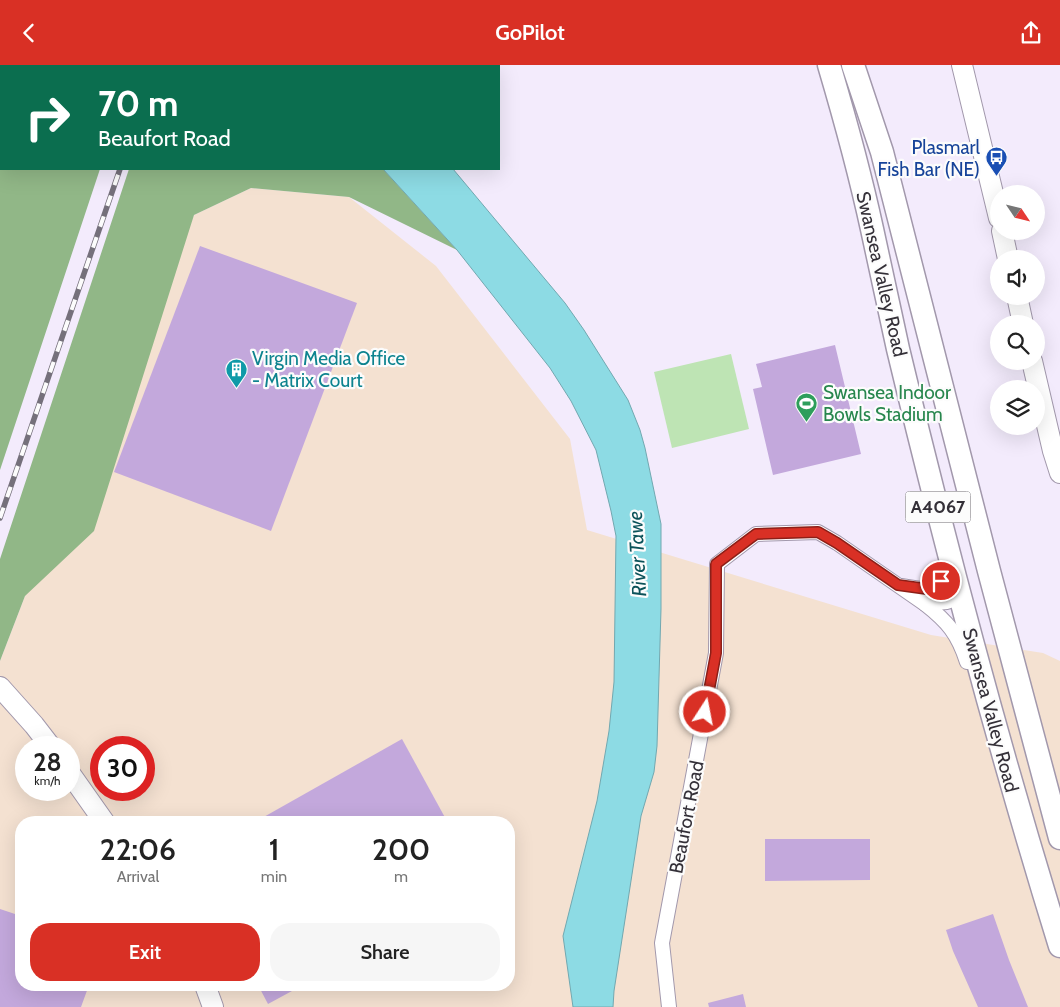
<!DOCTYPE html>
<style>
:root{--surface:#fff;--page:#f6f6f6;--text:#222;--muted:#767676;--accent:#d93025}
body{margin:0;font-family:Cabin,sans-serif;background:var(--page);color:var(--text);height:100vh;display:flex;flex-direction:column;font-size:19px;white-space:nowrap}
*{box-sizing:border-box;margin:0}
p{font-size:16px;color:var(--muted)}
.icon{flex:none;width:28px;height:28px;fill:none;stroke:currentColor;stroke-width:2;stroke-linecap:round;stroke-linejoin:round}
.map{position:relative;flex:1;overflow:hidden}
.side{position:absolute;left:15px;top:751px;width:500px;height:175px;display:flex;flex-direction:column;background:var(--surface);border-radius:20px;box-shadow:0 5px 20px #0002}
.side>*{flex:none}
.hud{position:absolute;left:0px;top:0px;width:500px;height:105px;box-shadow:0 5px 20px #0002;background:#0b6e4f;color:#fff;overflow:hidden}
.needle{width:32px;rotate:125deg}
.buttons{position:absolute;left:990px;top:120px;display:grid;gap:10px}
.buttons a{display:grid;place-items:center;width:55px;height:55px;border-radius:50%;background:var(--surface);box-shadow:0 5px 20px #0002;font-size:25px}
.speed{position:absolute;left:15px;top:671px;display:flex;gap:10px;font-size:25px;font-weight:700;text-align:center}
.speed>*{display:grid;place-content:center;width:65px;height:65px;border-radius:50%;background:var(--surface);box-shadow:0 5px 20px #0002;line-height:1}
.speed small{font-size:12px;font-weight:400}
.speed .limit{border:8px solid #d22;background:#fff;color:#111}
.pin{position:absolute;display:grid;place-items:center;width:42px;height:42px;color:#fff;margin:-21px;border:2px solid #fff;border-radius:50%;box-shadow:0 1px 5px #0007}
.me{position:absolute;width:55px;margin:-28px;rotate:11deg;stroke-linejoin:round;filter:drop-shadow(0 0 4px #0008)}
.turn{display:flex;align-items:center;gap:18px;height:105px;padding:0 15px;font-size:22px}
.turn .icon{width:65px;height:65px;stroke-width:2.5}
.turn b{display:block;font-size:35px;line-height:42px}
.eta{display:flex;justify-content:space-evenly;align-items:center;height:85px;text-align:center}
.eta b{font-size:30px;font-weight:600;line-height:35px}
.cta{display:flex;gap:10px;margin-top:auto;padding:10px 15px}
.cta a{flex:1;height:58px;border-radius:20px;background:var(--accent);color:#fff;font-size:20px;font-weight:600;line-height:58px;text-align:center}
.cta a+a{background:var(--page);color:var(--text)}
header{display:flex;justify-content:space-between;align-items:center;height:65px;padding:0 15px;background:var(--accent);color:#fff;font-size:22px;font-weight:600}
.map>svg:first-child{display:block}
.commercial{fill:#f4e1d1;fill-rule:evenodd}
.green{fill:#bee4b4}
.forest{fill:#91b787}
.water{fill:#8ddbe4;stroke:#72a8b0}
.building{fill:#c3a8dc}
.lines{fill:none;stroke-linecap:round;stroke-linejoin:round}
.street-casing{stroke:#a298ac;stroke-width:16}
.secondary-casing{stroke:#a298ac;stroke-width:22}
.primary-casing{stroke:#a298ac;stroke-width:25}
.street{stroke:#fff;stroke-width:14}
.secondary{stroke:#fff;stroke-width:20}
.primary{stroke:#fff;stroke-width:22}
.rail-casing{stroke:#75707b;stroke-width:5.5}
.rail{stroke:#fcfcfc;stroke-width:4;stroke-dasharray:11;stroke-linecap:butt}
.route-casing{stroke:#8d1f18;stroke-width:12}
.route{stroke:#d93025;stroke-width:9}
.labels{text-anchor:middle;stroke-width:4.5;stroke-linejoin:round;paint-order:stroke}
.shield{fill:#fcfcfc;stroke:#706d73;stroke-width:1}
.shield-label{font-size:18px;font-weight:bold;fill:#343038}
.transit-label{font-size:19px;fill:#164399;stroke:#fcfcfc;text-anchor:end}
.street-label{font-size:19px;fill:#343038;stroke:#fcfcfc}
.culture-label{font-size:19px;fill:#0d838f;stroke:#fcfcfc;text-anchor:start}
.leisure-label{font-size:19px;fill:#27864d;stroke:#fcfcfc;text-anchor:start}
.water-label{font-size:20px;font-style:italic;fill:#0b5259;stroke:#fcfcfc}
</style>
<header><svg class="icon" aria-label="back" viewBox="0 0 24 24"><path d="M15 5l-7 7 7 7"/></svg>GoPilot<svg class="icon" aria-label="share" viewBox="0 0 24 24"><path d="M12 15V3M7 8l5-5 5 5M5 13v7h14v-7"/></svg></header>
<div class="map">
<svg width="1060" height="942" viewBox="0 0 1060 942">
<rect width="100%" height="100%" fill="#f3ebfc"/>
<!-- commercial -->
<path class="commercial" d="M251 123 349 132 436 201 570 374 587 465 931 570 1043 588 1060 596V942H0V596L25 531 194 150ZM26 682H69V725H26ZM101 682H144V725H101ZM21 758H509V920H21Z"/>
<!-- green -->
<path class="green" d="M731 289 749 364 672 383 654 307Z"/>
<!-- forest -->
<g class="forest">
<path d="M0 0H134L1 1V104H100L0 405Z"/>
<path d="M129 104H383L457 185 349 132 251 123 194 150 94 466 25 531 0 596V494Z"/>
</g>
<!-- water -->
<path class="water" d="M383 104H453L565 238 584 265 628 335 640 365 645 383 661 459V544L657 681 654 707 641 751 614 926 613 942H573L563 871 597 736 609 666 614 617 616 471 611 446 596 385 571 336 550 303 457 185Z"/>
<!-- building -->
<g class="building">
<path d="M200 181 357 238 271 466 114 407Z"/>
<path d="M835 280 861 389 773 410 753 324 762 322 756 299Z"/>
<path d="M402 674 448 758H253Z"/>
<path d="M765 774H870V815L765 816Z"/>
<path d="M0 844 21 851V920H89L81 942H0Z"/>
<path d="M993 849 1009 895 1028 942H978L953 886 946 865Z"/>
<path d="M258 920H303L268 939Z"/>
<path d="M743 929 746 942H709L708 938Z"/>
</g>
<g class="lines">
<defs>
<g id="street">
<path d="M901 521 927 525 941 516 953 499"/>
<path d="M925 539C948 557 958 569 967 597"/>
<path d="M669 942 662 878 716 588 717 499 756 469 818 467 837 478 925 539 947 537 961 532"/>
</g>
<g id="secondary">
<path d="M962 0 999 153"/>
<path d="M1002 166 1008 194"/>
<path d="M1017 231 1023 259"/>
<path d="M1032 296 1053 386 1060 408"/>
<path d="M0 622 34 660 51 682"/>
<path d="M69 707 105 758"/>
<path d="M205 920 213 942"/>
</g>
<g id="primary">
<path d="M829 0C845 54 860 109 872 164 881 204 889 244 898 284 946 485 999 684 1060 881"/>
<path d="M853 0 882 87 989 506 1060 773"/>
</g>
</defs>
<!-- street casing -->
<use href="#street" class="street-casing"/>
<!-- secondary casing -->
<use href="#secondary" class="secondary-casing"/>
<!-- primary casing -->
<use href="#primary" class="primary-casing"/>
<!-- street -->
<use href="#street" class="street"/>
<!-- secondary -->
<use href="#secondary" class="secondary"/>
<!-- primary -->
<use href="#primary" class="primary"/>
<defs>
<g id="rail">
<path d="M147 1 148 0"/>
<path d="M0 453 120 104"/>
</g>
</defs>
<!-- rail casing -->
<use href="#rail" class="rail-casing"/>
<!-- rail -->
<use href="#rail" class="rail"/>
</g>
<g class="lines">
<defs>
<path id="route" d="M705 647 716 588V499L756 469 818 467 837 478 898 520 927 524 941 516"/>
</defs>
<!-- route casing -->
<use href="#route" class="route-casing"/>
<!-- route -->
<use href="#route" class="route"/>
</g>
<!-- icons -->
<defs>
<symbol id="bus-pin" viewBox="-11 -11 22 30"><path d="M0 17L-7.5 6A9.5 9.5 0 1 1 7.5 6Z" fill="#1a4fb4" stroke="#fcfcfc"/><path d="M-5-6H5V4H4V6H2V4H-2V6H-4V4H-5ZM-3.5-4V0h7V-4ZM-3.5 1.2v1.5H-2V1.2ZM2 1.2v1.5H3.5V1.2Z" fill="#fff"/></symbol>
<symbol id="building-pin" viewBox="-11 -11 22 30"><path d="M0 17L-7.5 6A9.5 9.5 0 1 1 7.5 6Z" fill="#0f9aa8" stroke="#fcfcfc"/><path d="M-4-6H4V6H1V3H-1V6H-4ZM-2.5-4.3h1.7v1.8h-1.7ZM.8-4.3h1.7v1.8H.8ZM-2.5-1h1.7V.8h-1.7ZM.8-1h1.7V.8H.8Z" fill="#fff"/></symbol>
<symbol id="stadium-pin" viewBox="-11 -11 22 30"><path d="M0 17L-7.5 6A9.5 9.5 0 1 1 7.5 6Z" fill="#2e9e5b" stroke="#fcfcfc"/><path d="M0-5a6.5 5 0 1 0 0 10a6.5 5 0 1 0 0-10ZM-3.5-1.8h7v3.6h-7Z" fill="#fff"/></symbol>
</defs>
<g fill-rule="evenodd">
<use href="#bus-pin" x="984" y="80" width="25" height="34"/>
<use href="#building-pin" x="224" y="292" width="25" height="34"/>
<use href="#stadium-pin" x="794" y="326" width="25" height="34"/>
</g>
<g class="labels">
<!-- shield labels -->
<rect class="shield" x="905.5" y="426.5" width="65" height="31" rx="4"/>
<g class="shield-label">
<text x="938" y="448">A4067</text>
</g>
<!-- transit labels -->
<g class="transit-label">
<text x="980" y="89">Plasmarl<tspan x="980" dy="22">Fish Bar (NE)</tspan></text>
</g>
<!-- street labels -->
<g class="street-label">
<text transform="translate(882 209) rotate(77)" y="7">Swansea Valley Road</text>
<text transform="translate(991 645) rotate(75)" y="7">Swansea Valley Road</text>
<text transform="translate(686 752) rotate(-79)" y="7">Beaufort Road</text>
</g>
<!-- culture labels -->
<g class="culture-label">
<text x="252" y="300">Virgin Media Office<tspan x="252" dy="22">- Matrix Court</tspan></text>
</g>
<!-- leisure labels -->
<g class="leisure-label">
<text x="823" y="334">Swansea Indoor<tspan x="823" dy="22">Bowls Stadium</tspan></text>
</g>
<!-- water labels -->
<g class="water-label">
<text transform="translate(637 489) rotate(-93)" y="7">River Tawe</text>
</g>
</g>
</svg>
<div class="buttons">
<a><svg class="needle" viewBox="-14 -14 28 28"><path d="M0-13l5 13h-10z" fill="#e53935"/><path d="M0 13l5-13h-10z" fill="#767676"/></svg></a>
<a><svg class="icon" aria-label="sound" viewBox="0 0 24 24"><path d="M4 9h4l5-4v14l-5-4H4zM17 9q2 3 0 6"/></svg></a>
<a><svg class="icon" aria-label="search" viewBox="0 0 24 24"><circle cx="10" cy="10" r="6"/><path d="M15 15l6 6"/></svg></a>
<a><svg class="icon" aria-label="layers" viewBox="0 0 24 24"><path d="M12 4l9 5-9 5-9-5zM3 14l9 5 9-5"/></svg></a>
</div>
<div class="speed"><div>28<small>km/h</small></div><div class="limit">30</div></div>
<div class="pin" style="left:941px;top:516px;background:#d93025"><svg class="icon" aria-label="arrive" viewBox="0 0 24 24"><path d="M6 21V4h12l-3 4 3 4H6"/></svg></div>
<svg class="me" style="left:705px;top:647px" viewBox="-20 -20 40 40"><circle r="17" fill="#d93025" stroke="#fff" stroke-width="3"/><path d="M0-11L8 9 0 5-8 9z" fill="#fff"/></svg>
<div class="hud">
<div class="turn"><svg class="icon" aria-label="right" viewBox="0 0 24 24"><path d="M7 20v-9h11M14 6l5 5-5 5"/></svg><div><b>70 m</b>Beaufort Road</div></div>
</div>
<section class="side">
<div class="eta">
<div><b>22:06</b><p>Arrival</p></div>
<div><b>1</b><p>min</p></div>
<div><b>200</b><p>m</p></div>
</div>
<div class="cta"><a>Exit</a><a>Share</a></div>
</section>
</div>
